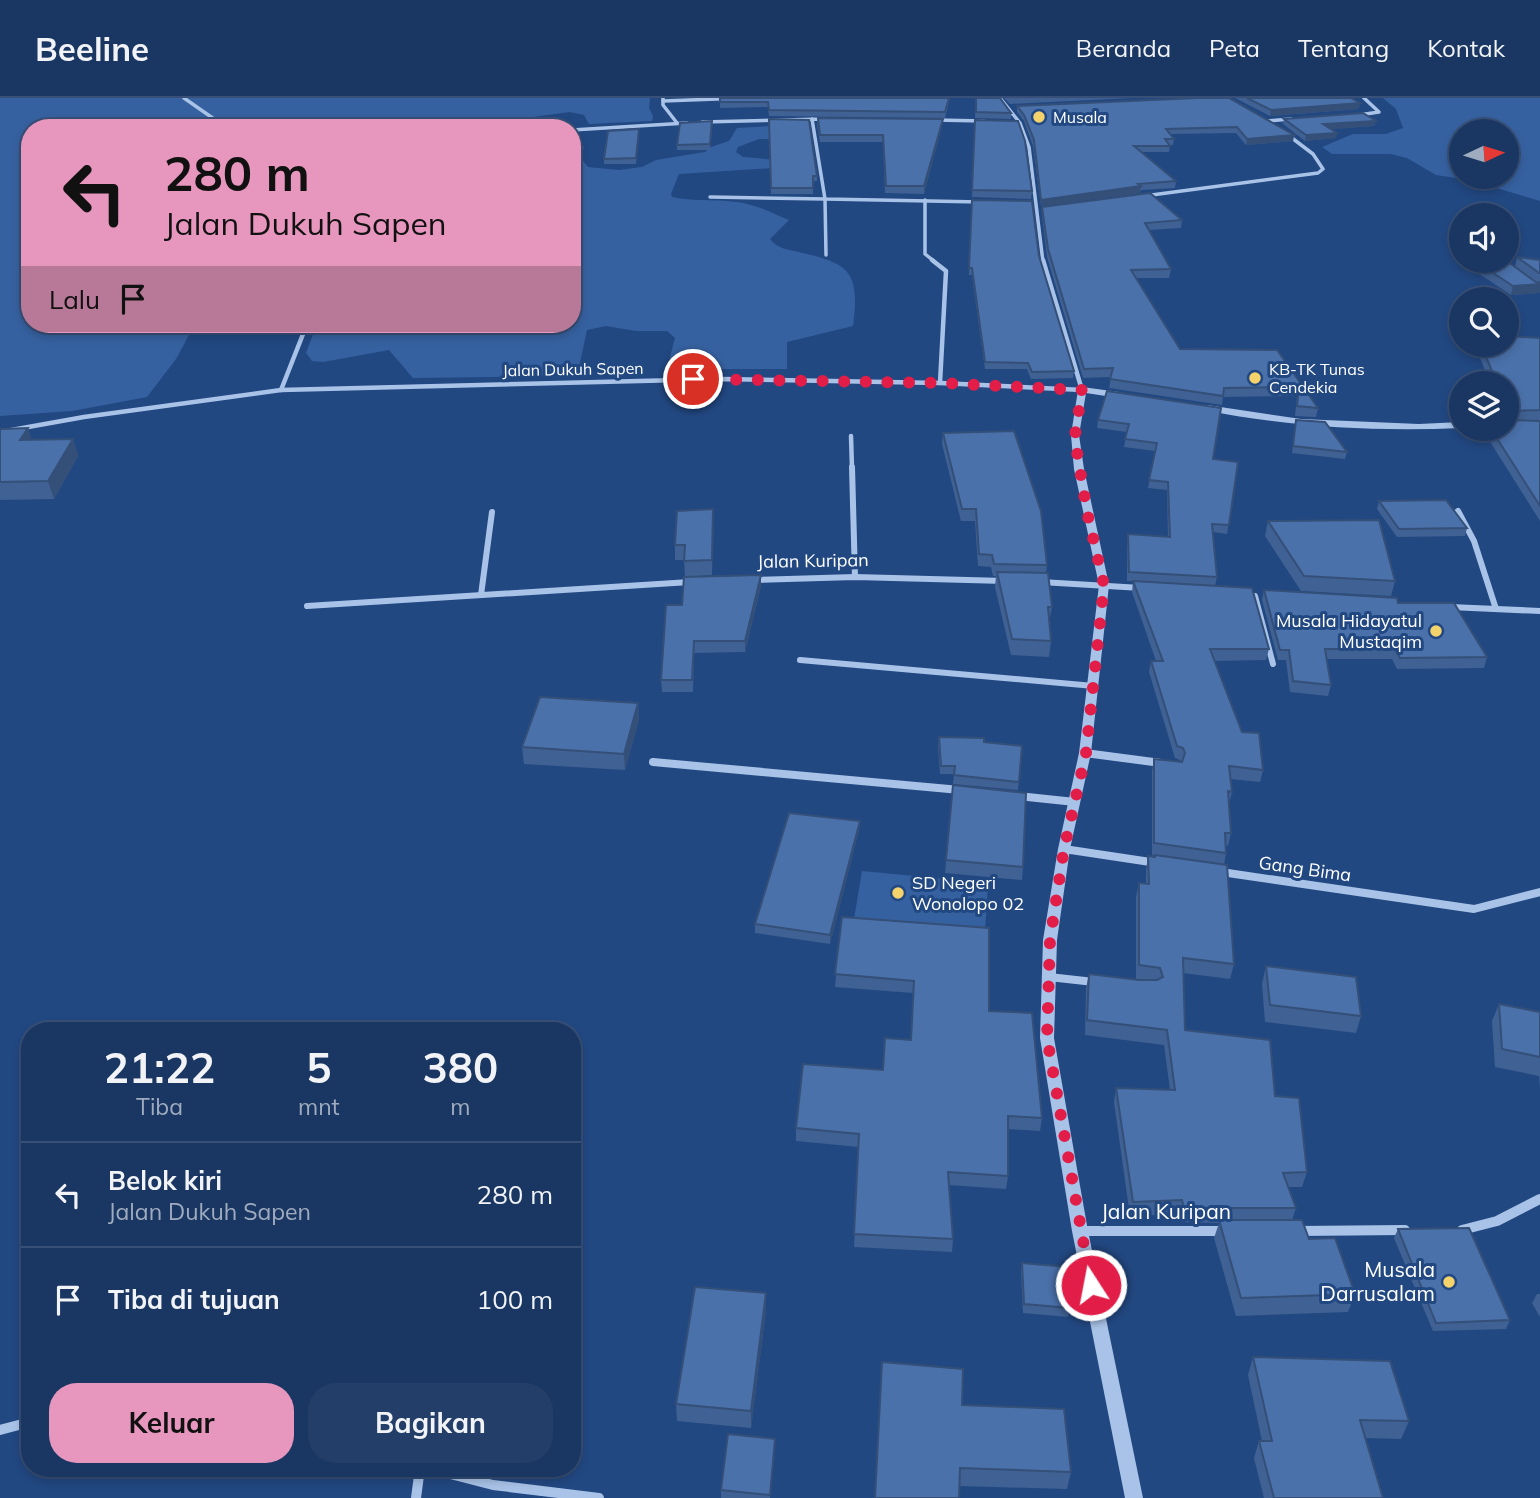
<!DOCTYPE html>
<html lang="id">
<style>
:root{--surface:#1a3662;--page:#233e68;--text:#f1f3f6;--muted:#9fabbe;--line:#385077;--accent:#e797bd}
body{margin:0;font-family:Mulish,sans-serif;background:var(--page);color:var(--text);height:100vh;display:flex;flex-direction:column;font-size:26px;white-space:nowrap}
*{box-sizing:border-box;margin:0}
p{font-size:23px;color:var(--muted)}
.icon{flex:none;width:38px;height:38px;fill:none;stroke:currentColor;stroke-width:2;stroke-linecap:round;stroke-linejoin:round}
.map{position:relative;flex:1;overflow:hidden}
.sheet{position:absolute;left:21px;top:924px;width:560px;height:455px;display:flex;flex-direction:column;background:var(--surface);border-radius:28px;box-shadow:0 4px 10px #0003,0 0 0 2px var(--line)}
.sheet>*{flex:none}
.top-card{position:absolute;left:21px;top:21px;width:560px;height:214px;border-radius:28px;box-shadow:0 4px 10px #0003,0 0 0 2px var(--line);background:#e797bd;color:#111;overflow:hidden}
.needle{width:46px;rotate:86deg}
.buttons{position:absolute;left:1449px;top:21px;display:grid;gap:14px}
.buttons a{display:grid;place-items:center;width:70px;height:70px;border-radius:50%;background:var(--surface);box-shadow:0 4px 10px #0003,0 0 0 2px var(--line);font-size:35px}
.pin{position:absolute;display:grid;place-items:center;width:60px;height:60px;color:#fff;margin:-30px;border:4px solid #fff;border-radius:50%;box-shadow:0 2px 7px #0007}
.me{position:absolute;width:77px;margin:-38px;rotate:349deg;stroke-linejoin:round;filter:drop-shadow(0 0 5px #0008)}
.turn{display:flex;align-items:center;gap:24px;height:147px;padding:0 28px;font-size:32px}
.turn .icon{width:91px;height:91px;stroke-width:2.5}
.turn b{display:block;font-size:49px;line-height:60px}
.then{display:flex;align-items:center;height:66px;padding:0 28px;background:#0003;gap:14px;font-size:26px}
.eta{display:flex;justify-content:space-evenly;align-items:center;height:119px;text-align:center}
.eta b{font-size:42px;font-weight:700;line-height:49px}
.action{display:flex;gap:14px;margin-top:auto;padding:14px 28px}
.action a{flex:1;height:80px;border-radius:28px;background:var(--accent);color:#111;font-size:28px;font-weight:700;line-height:80px;text-align:center}
.action a+a{background:var(--page);color:var(--text)}
ul{padding:0;list-style:none}
li{display:flex;align-items:center;gap:21px;height:105px;padding:0 28px;border-top:2px solid var(--line)}
li div{flex:1}
li b{display:block;font-size:26px}
li em{font-style:normal}
header{display:flex;align-items:center;gap:42px;box-sizing:border-box;height:98px;padding:0 35px;background:var(--surface);border-bottom:2px solid var(--line)}
header strong{font-size:33px}
nav{display:flex;gap:38px;margin-inline-start:auto;font-size:24px}
.map>svg:first-child{display:block}
.green{fill:#3661a0;fill-rule:evenodd}
.lines{fill:none;stroke-linecap:round;stroke-linejoin:round}
.minor-far4{stroke:#a9c3e8;stroke-width:3.5}
.minor-far3{stroke:#a9c3e8;stroke-width:4.5}
.minor-far2{stroke:#a9c3e8;stroke-width:6}
.minor-far1{stroke:#a9c3e8;stroke-width:8}
.minor{stroke:#a9c3e8;stroke-width:10}
.tertiary{fill:#a9c3e8;fill-rule:evenodd}
.wall{fill:#406193}
.shaded-wall{fill:#344f78}
.building{fill:#4b71ab;stroke:#344f78;stroke-width:2}
.route{stroke:#e11d48;stroke-width:12;stroke-dasharray:0 21.6}
.poi-dot{fill:#f4d26c;stroke:#224882;stroke-width:2.5}
.labels{text-anchor:middle;stroke-width:6;stroke-linejoin:round;paint-order:stroke}
.far-poi-label{font-size:16px;fill:#fff;stroke:#224882;text-anchor:start}
.far-street-label{font-size:16px;fill:#fff;stroke:#224882}
.street-label{font-size:18px;fill:#fff;stroke:#224882}
.poi-label{font-size:18px;fill:#fff;stroke:#224882;text-anchor:end}
.near-street-label{font-size:21px;fill:#fff;stroke:#224882}
.near-poi-label{font-size:21px;fill:#fff;stroke:#224882;text-anchor:end}
</style>
<header>
<strong>Beeline</strong>
<nav><a>Beranda</a><a>Peta</a><a>Tentang</a><a>Kontak</a></nav>
</header>
<div class="map">
<svg width="1540" height="1400" viewBox="0 0 1540 1400">
<rect width="100%" height="100%" fill="#224882"/>
<!-- green -->
<g class="green">
<path d="M0 0H650L649 10 653 18 652 23 589 26 584 17 570 14 526 20V27L534 30H30V226H195L176 261 147 299 72 313 0 318Z"/>
<path d="M1383 0H1540V103L1469 82 1436 77 1407 60 1391 56H1332L1322 49 1353 36H1386L1403 30 1396 11ZM1461 33H1507V79H1461Z"/>
<path d="M771 28 786 41H759L738 49 736 54 743 59 778 62 773 70 679 76 671 96 672 99C699 105 728 99 754 108 766 111 777 118 789 122L770 141C776 149 784 151 794 153 846 165 861 169 853 228L787 244V271H672L668 267 675 240 667 233H636L606 228 587 232 577 278 413 280 389 252 323 264 312 263 306 255 317 226H572V43L584 49 580 59 588 69 619 72 642 69 656 62 705 54 711 49 729 43 737 30Z"/>
<path d="M862 773 988 785 985 833 854 821Z"/>
</g>
<g class="lines">
<!-- minor-far4 -->
<g class="minor-far4">
<path d="M184 0 227 30"/>
<path d="M663 0V7L677 25"/>
<path d="M1000 0 1020 25 1029 49 1043 164"/>
<path d="M663 3 744 0"/>
<path d="M1359 17 1379 14 1364 0"/>
<path d="M812 21 825 101 981 104"/>
<path d="M936 22 984 23"/>
<path d="M1268 23 1291 21"/>
<path d="M702 24 826 21"/>
<path d="M572 32 687 25"/>
<path d="M1144 98 1318 75 1323 71 1313 56 1288 37"/>
<path d="M710 99 825 101 826 157"/>
<path d="M925 102V156L935 164"/>
<path d="M1455 130 1461 134"/>
</g>
<!-- minor-far3 -->
<g class="minor-far3">
<path d="M932 162 946 173 940 285"/>
<path d="M281 292 307 226"/>
<path d="M0 334 84 319 281 292 721 281 940 285 1082 292 1043 162"/>
<path d="M851 338 852 371"/>
</g>
<!-- minor-far2 -->
<g class="minor-far2">
<path d="M852 369 855 479"/>
<path d="M1458 413 1474 443 1496 511"/>
<path d="M754 482 855 479 1005 483"/>
<path d="M1041 484 1141 490"/>
<path d="M481 497 492 414"/>
<path d="M1255 498 1273 566"/>
<path d="M307 508 690 484"/>
<path d="M1450 509 1540 513"/>
<path d="M800 562 1094 588"/>
</g>
<!-- minor-far1 -->
<g class="minor-far1">
<path d="M1085 655 1161 665"/>
<path d="M653 664 960 692"/>
<path d="M1018 698 1075 704"/>
<path d="M1064 751 1157 765"/>
<path d="M1221 774 1474 811 1540 794"/>
<path d="M1049 879 1094 884"/>
</g>
<!-- minor -->
<g class="minor">
<path d="M1462 1132 1497 1123 1540 1101"/>
<path d="M1081 1133H1223"/>
<path d="M1298 1133 1405 1132"/>
<path d="M0 1332 30 1324"/>
<path d="M427 1370 493 1387 599 1400"/>
<path d="M416 1400 420 1370"/>
</g>
<!-- tertiary -->
<g class="tertiary">
<path d="M1082 289 1119 294 1123 297 1119 300 1086 295 1079 337 1084 371 1109 487 1091 655 1070 751 1057 842 1054 940 1088 1133 1143 1400H1125L1072 1133 1040 940 1043 842 1058 751 1079 655 1099 487 1074 371 1071 337 1078 292Z"/>
<path d="M1207 307 1301 321 1419 326 1461 324V330C1376 334 1288 329 1204 312V308Z"/>
</g>
</g>
<!-- wall -->
<g class="wall">
<path d="M720 0H950L945 20 769 18 768 9 720 10Z"/>
<path d="M976 0 1011 15V21L975 20Z"/>
<path d="M1004 0H1131L1010 6Z"/>
<path d="M1198 0 1294 37 1293 43 1246 47 1236 35 1170 36 1174 41 1173 47H1170L1169 54H1141L1176 83 1175 90 1141 92 1140 95 1041 108 1033 48 1024 23 1017 14V8Z"/>
<path d="M1235 0H1351L1359 11 1270 18Z"/>
<path d="M818 20 942 28 924 96 885 95 883 44H820L817 27Z"/>
<path d="M769 21 817 78V83H813V96H771Z"/>
<path d="M1284 21 1376 23 1374 28 1331 31 1336 40 1305 43 1283 26Z"/>
<path d="M975 22 1032 93 1031 101 972 99Z"/>
<path d="M712 29 710 52H677V47Z"/>
<path d="M639 36 636 66H604V61Z"/>
<path d="M972 102 1039 158 1074 273 1073 280 1031 281 1027 271H985L972 177H969Z"/>
<path d="M1042 109 1182 122 1181 130 1149 132 1171 171 1169 180H1136L1180 251 1277 252 1318 310 1316 319 1295 318 1297 298 1223 299 1222 307 1109 290 1111 279 1083 280 1047 159 1042 117Z"/>
<path d="M1459 152 1461 153V163H1507L1536 184 1515 168 1517 159 1540 162V195L1511 197 1457 161Z"/>
<path d="M1540 240V322L1527 323H1540V423L1482 331H1507V285H1490L1475 247H1507Z"/>
<path d="M1107 293 1213 361 1238 364 1227 436 1213 434 1217 479 1215 488 1269 551 1266 562 1214 563 1242 634 1263 672 1260 684 1230 681 1232 694 1229 706 1231 735 1228 748 1226 747V755L1224 767 1234 866 1230 881 1183 875 1185 932 1275 998 1307 1074 1302 1089H1288L1296 1110 1292 1122 1309 1141 1355 1196 1348 1214 1236 1218 1214 1140 1219 1125 1181 1124 1179 1116 1130 1118 1114 1004 1116 990 1170 992 1164 947 1085 937 1086 890 1089 876 1136 881V799L1139 785H1146V772L1148 758 1154 759 1155 758 1152 757V673L1154 661 1181 664 1180 662 1175 660 1149 574 1151 563H1156L1132 494 1133 483H1127V444L1128 436 1168 439 1167 392 1148 390 1155 353 1124 349 1127 334 1097 330 1098 322Z"/>
<path d="M1296 322 1347 354 1345 361 1292 355Z"/>
<path d="M28 330 31 342 73 341 78 358 54 401 0 402V331Z"/>
<path d="M943 335 1047 467 1046 475 1052 509 1049 524 1051 543 1049 559 1011 557 995 489 996 478H993L991 469 978 468 975 423H961L942 346Z"/>
<path d="M1379 403 1467 430 1465 438 1397 439 1377 411Z"/>
<path d="M713 411 712 477 685 479 684 462H675V447Z"/>
<path d="M1268 423 1395 483 1391 498 1301 493 1265 438Z"/>
<path d="M761 488 745 554 694 555 693 594H662L661 582 682 507Z"/>
<path d="M1264 492 1398 505 1487 559 1484 570 1397 571 1392 561H1327L1331 587 1328 598 1290 594 1286 562H1278L1262 502Z"/>
<path d="M638 605 639 621 625 672 524 666 522 649Z"/>
<path d="M939 639 1022 648 1018 692 953 686 954 676H940L938 648Z"/>
<path d="M953 687 1023 769 1022 782 945 775Z"/>
<path d="M860 723 859 732 830 846 755 835V826Z"/>
<path d="M842 819 989 913 1042 1020 1040 1033 1008 1031V1078L1006 1091 949 1087 953 1141 952 1154 854 1149 859 1049 796 1043V1030L883 972 911 942 913 895 835 889Z"/>
<path d="M1266 868 1361 918 1356 935 1265 924 1262 886Z"/>
<path d="M1499 906 1540 914V991L1539 978 1495 969 1492 923Z"/>
<path d="M1398 1131 1510 1222 1506 1231 1433 1233 1394 1140Z"/>
<path d="M1022 1165 1070 1210 1068 1219 1023 1215 1021 1174Z"/>
<path d="M1537 1196H1540V1219L1532 1205Z"/>
<path d="M766 1212 751 1330 677 1323 676 1306Z"/>
<path d="M1253 1259 1409 1323 1401 1341 1365 1340 1383 1400H1264L1254 1360 1259 1343H1262L1248 1277Z"/>
<path d="M962 1307 1071 1374 1067 1391 959 1388Z"/>
<path d="M775 1341 770 1400H721V1392Z"/>
</g>
<!-- shaded-wall -->
<g class="shaded-wall">
<path d="M1360 5 1359 11 1270 18 1271 12Z"/>
<path d="M943 21 942 28 924 96V88Z"/>
<path d="M1376 23 1374 28 1322 32 1323 26Z"/>
<path d="M1337 35 1336 40 1305 43 1306 37Z"/>
<path d="M1294 37 1293 43 1246 47 1247 41Z"/>
<path d="M1141 88 1140 95 1041 108V102Z"/>
<path d="M1540 186V195L1511 197 1513 188Z"/>
<path d="M28 330 33 347 20 342Z"/>
<path d="M73 341 78 358 54 401 48 383Z"/>
<path d="M713 411 714 426 712 477V462Z"/>
<path d="M761 477V488L745 554V543Z"/>
<path d="M638 605 639 621 625 672 624 656Z"/>
<path d="M860 723 859 732 830 846V837Z"/>
<path d="M766 1195V1212L751 1330V1313Z"/>
</g>
<!-- building -->
<g class="building">
<path d="M720 0H949L945 14 769 12 768 4H720Z"/>
<path d="M976 0H1000L1011 15 976 14Z"/>
<path d="M1198 0H1229L1294 37 1247 41 1237 29 1166 31 1174 41H1165L1170 48H1134L1176 83 1138 86 1141 88 1041 102 1034 42 1024 17 1017 8Z"/>
<path d="M1247 0H1351L1360 5 1271 12Z"/>
<path d="M1363 15 1376 23 1323 26 1337 35 1306 37 1284 21Z"/>
<path d="M818 20 943 21 924 88H886L883 37H820Z"/>
<path d="M769 21 809 22 817 78H813V90H771Z"/>
<path d="M975 22 1018 23 1025 43 1032 93 972 92Z"/>
<path d="M712 23 710 46 677 47 680 25Z"/>
<path d="M639 31 636 60 604 61 608 33Z"/>
<path d="M1150 95 1182 122 1145 125 1171 171 1131 172 1180 251 1277 252 1318 310 1297 308 1299 289 1224 290 1223 298 1110 281 1113 270 1084 271 1048 151 1042 109Z"/>
<path d="M972 102 1032 103 1039 158 1074 273 1032 274 1028 265 985 264 972 170H969Z"/>
<path d="M1517 159 1540 162V175H1539Z"/>
<path d="M1475 163H1507L1537 185 1540 184V186L1513 188Z"/>
<path d="M1507 238 1540 240V312L1508 313 1507 310V285H1497L1481 247H1507Z"/>
<path d="M1107 293 1221 310 1213 361 1238 364 1229 427 1212 426 1217 479 1129 474 1128 436 1170 439 1168 384 1149 382 1157 345 1125 341 1129 326 1098 322Z"/>
<path d="M1296 322 1325 324 1347 354 1293 348Z"/>
<path d="M1507 322 1540 323V408L1491 331H1507Z"/>
<path d="M28 330 20 342 73 341 48 383 0 384V331Z"/>
<path d="M1014 333 1041 413 1047 467 994 466 992 457 979 456 976 411H962L943 335Z"/>
<path d="M1446 402 1467 430 1399 431 1379 403Z"/>
<path d="M713 411 712 462 684 463 685 447H675L677 413Z"/>
<path d="M1379 422 1395 483 1304 478 1268 423Z"/>
<path d="M997 474 1048 475 1052 509H1048L1051 543 1012 541Z"/>
<path d="M761 477 745 543H694L692 582H661L666 507H682L684 479Z"/>
<path d="M1133 483 1252 490 1269 551H1210L1242 634 1259 635 1263 672 1229 668 1232 694 1228 693 1231 735H1225L1226 755 1154 745V661L1182 664 1185 655 1183 650 1177 648 1151 563H1163Z"/>
<path d="M1264 492 1397 500 1398 505H1454L1487 559 1400 560 1395 551H1325L1331 587 1293 583 1289 552H1280Z"/>
<path d="M540 599 638 605 624 656 522 649Z"/>
<path d="M939 639 984 640V644L1022 648 1019 684 954 677 955 668H941Z"/>
<path d="M953 687 1026 695 1023 769 946 762Z"/>
<path d="M789 715 860 723 830 837 755 826Z"/>
<path d="M1155 757 1227 767 1234 866 1183 860 1185 932 1270 942 1275 998 1299 1000 1307 1074 1283 1075 1296 1110H1184L1182 1102 1133 1104 1116 990 1175 992 1167 932 1087 922 1089 876 1139 882H1157L1163 879 1160 870 1139 867V785L1149 786 1148 758 1155 759Z"/>
<path d="M842 819 989 830V913L1032 915 1042 1020 1008 1018V1078L948 1074 953 1141 854 1136 859 1036 796 1030 803 966 883 972 885 940 911 942 914 883 835 876Z"/>
<path d="M1266 868 1356 879 1361 918 1270 907Z"/>
<path d="M1499 906 1540 914V959L1502 951Z"/>
<path d="M1219 1122H1302L1309 1141 1335 1140 1355 1196 1241 1200Z"/>
<path d="M1469 1130 1510 1222 1436 1225 1398 1131Z"/>
<path d="M1022 1165 1067 1169 1070 1210 1024 1206Z"/>
<path d="M695 1189 766 1195 751 1313 676 1306Z"/>
<path d="M1253 1259 1390 1263 1409 1323 1360 1322 1383 1400H1274L1259 1343H1272Z"/>
<path d="M882 1264 963 1271 962 1307 1064 1311 1071 1374 960 1370 959 1400H875Z"/>
<path d="M728 1336 775 1341 770 1397 721 1392Z"/>
</g>
<g class="lines">
<!-- route -->
<path class="route" d="M693 281 940 285 1082 292 1075 337 1077 354 1087 414 1104 487 1086 655 1064 751 1050 842 1047 940 1091 1187"/>
</g>
<!-- markers -->
<g class="poi-dot">
<circle cx="1039" cy="19" r="7"/>
<circle cx="1255" cy="280" r="7"/>
<circle cx="1436" cy="533" r="7"/>
<circle cx="898" cy="795" r="7"/>
<circle cx="1449" cy="1184" r="7"/>
</g>
<g class="labels">
<!-- far-poi labels -->
<g class="far-poi-label">
<text x="1053" y="25">Musala</text>
<text x="1269" y="277">KB-TK Tunas<tspan x="1269" dy="18">Cendekia</tspan></text>
</g>
<!-- far-street labels -->
<g class="far-street-label">
<text transform="translate(573 271) rotate(-1)" y="6">Jalan Dukuh Sapen</text>
</g>
<!-- street labels -->
<g class="street-label">
<text transform="translate(813 463) rotate(-1)" y="6">Jalan Kuripan</text>
<text transform="translate(1305 771) rotate(8)" y="6">Gang Bima</text>
</g>
<!-- poi labels -->
<g class="poi-label">
<text x="1422" y="529">Musala Hidayatul<tspan x="1422" dy="21">Mustaqim</tspan></text>
<text x="912" y="791" text-anchor="start">SD Negeri<tspan x="912" dy="21">Wonolopo 02</tspan></text>
</g>
<!-- near-street labels -->
<g class="near-street-label">
<text x="1166" y="1121">Jalan Kuripan</text>
</g>
<!-- near-poi labels -->
<g class="near-poi-label">
<text x="1435" y="1179">Musala<tspan x="1435" dy="24">Darrusalam</tspan></text>
</g>
</g>
</svg>
<div class="buttons">
<a><svg class="needle" viewBox="-14 -14 28 28"><path d="M0-13l5 13h-10z" fill="#e53935"/><path d="M0 13l5-13h-10z" fill="#9fabbe"/></svg></a>
<a><svg class="icon" aria-label="sound" viewBox="0 0 24 24"><path d="M4 9h4l5-4v14l-5-4H4zM17 9q2 3 0 6"/></svg></a>
<a><svg class="icon" aria-label="search" viewBox="0 0 24 24"><circle cx="10" cy="10" r="6"/><path d="M15 15l6 6"/></svg></a>
<a><svg class="icon" aria-label="layers" viewBox="0 0 24 24"><path d="M12 4l9 5-9 5-9-5zM3 14l9 5 9-5"/></svg></a>
</div>
<div class="pin" style="left:693px;top:281px;background:#d93025"><svg class="icon" aria-label="arrive" viewBox="0 0 24 24"><path d="M6 21V4h12l-3 4 3 4H6"/></svg></div>
<svg class="me" style="left:1091px;top:1187px" viewBox="-20 -20 40 40"><circle r="17" fill="#e11d48" stroke="#fff" stroke-width="3"/><path d="M0-11L8 9 0 5-8 9z" fill="#fff"/></svg>
<div class="top-card">
<div class="turn"><svg class="icon" aria-label="left" viewBox="0 0 24 24"><path d="M17 20v-9H6M10 6l-5 5 5 5"/></svg><div><b>280 m</b>Jalan Dukuh Sapen</div></div>
<div class="then">Lalu<svg class="icon" aria-label="arrive" viewBox="0 0 24 24"><path d="M6 21V4h12l-3 4 3 4H6"/></svg></div>
</div>
<section class="sheet">
<div class="eta">
<div><b>21:22</b><p>Tiba</p></div>
<div><b>5</b><p>mnt</p></div>
<div><b>380</b><p>m</p></div>
</div>
<ul>
<li><svg class="icon" aria-label="left" viewBox="0 0 24 24"><path d="M17 20v-9H6M10 6l-5 5 5 5"/></svg><div><b>Belok kiri</b><p>Jalan Dukuh Sapen</p></div><em>280 m</em></li>
<li><svg class="icon" aria-label="arrive" viewBox="0 0 24 24"><path d="M6 21V4h12l-3 4 3 4H6"/></svg><div><b>Tiba di tujuan</b></div><em>100 m</em></li>
</ul>
<div class="action"><a>Keluar</a><a>Bagikan</a></div>
</section>
</div>
